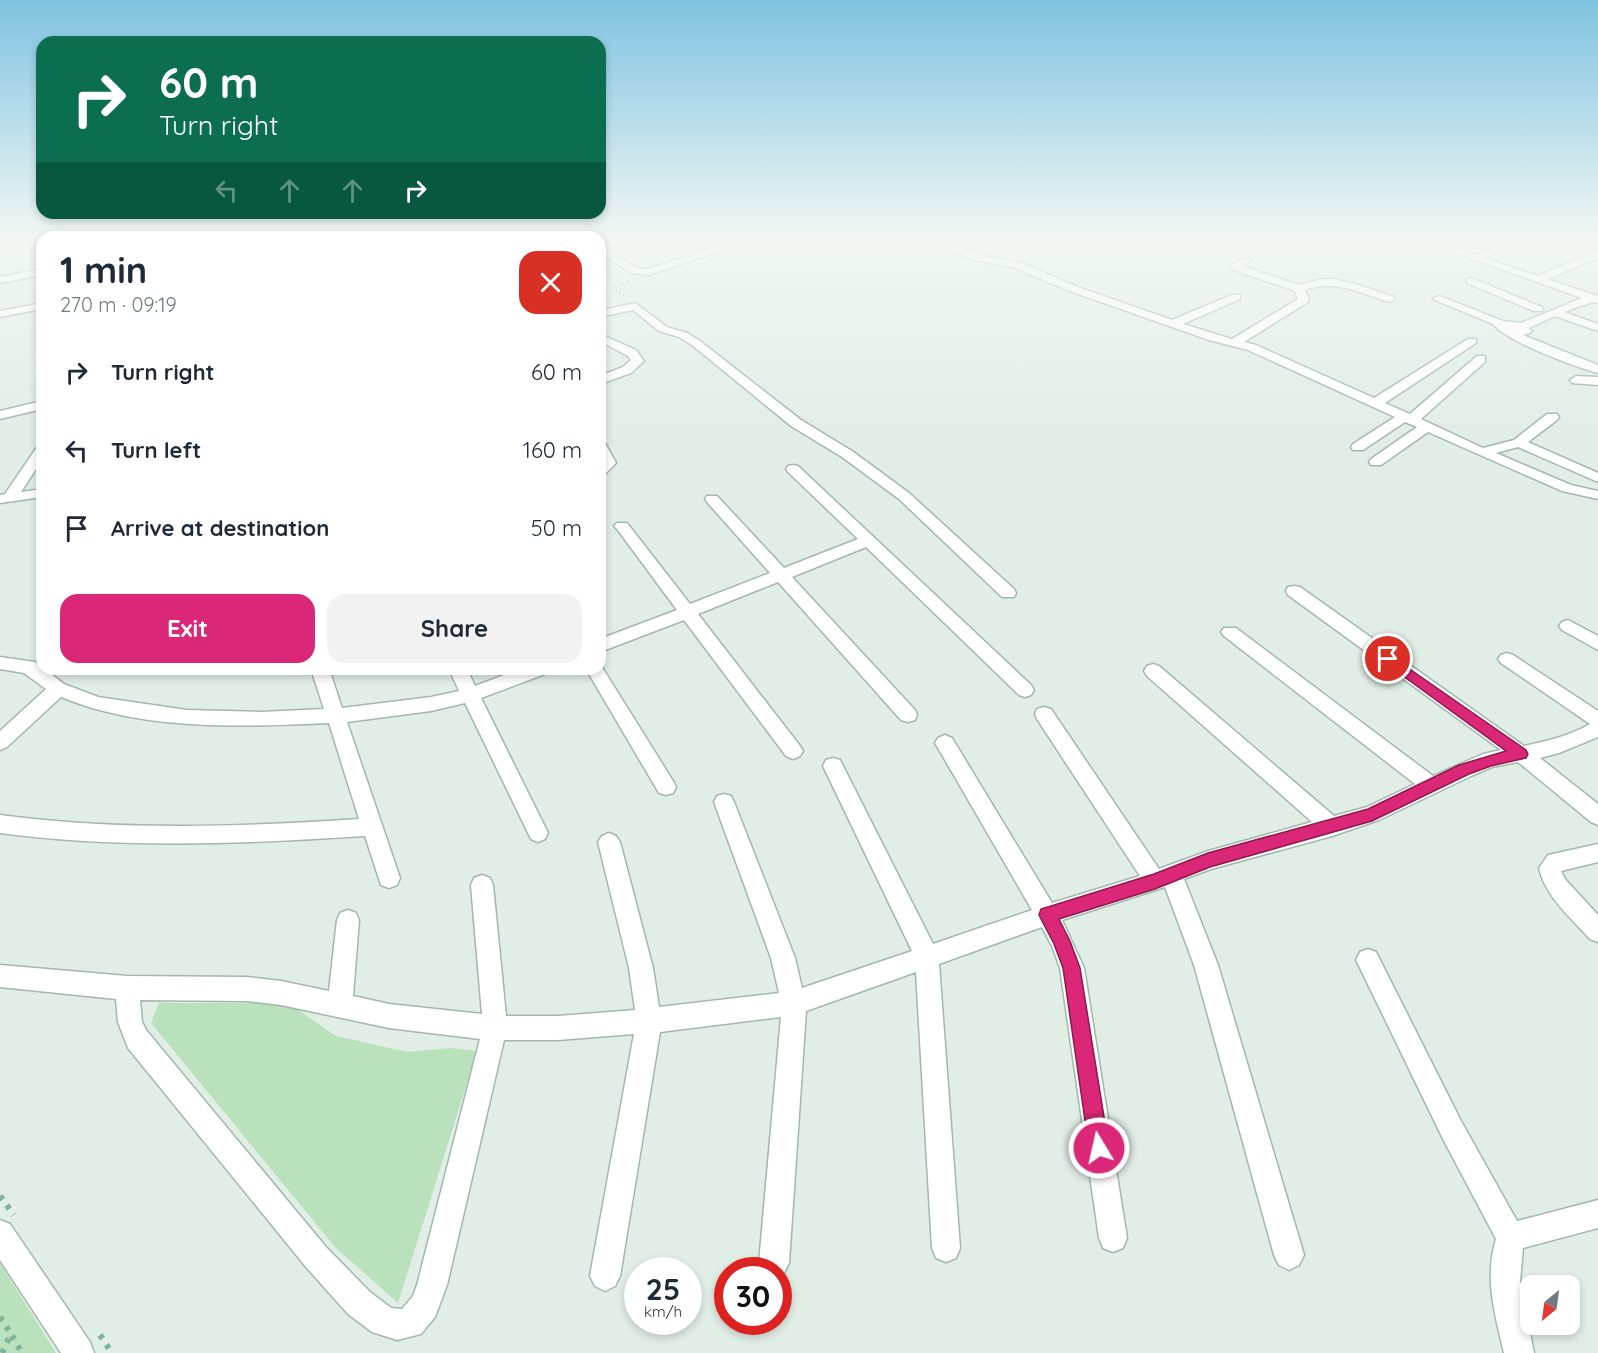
<!DOCTYPE html>
<meta charset="utf-8">
<style>
:root{--surface:#fff;--page:#f2f2f3;--text:#1f2937;--muted:#747a83;--accent:#db2777}
body{margin:0;font-family:Quicksand,sans-serif;background:var(--page);color:var(--text);height:100vh;display:flex;flex-direction:column;font-size:22px;white-space:nowrap}
*{box-sizing:border-box;margin:0}
p{font-size:20px;color:var(--muted)}
.icon{flex:none;width:33px;height:33px;fill:none;stroke:currentColor;stroke-width:2;stroke-linecap:round;stroke-linejoin:round}
.map{position:relative;flex:1;overflow:hidden}
.sheet{position:absolute;left:36px;top:231px;width:570px;height:444px;display:flex;flex-direction:column;background:var(--surface);border-radius:18px;box-shadow:0 3px 9px #0003}
.sheet>*{flex:none}
.guide{position:absolute;left:36px;top:36px;width:570px;height:183px;border-radius:18px;box-shadow:0 3px 9px #0003;background:#0b6e4f;color:#fff;overflow:hidden}
.needle{width:39px;rotate:209deg}
.fabs{position:absolute;left:1520px;top:1275px;display:grid;gap:12px}
.fabs a{display:grid;place-items:center;width:60px;height:60px;border-radius:12px;background:var(--surface);box-shadow:0 3px 9px #0003;font-size:30px}
.speed{position:absolute;left:624px;top:1257px;display:flex;gap:12px;font-size:30px;font-weight:700;text-align:center}
.speed>*{display:grid;place-content:center;width:78px;height:78px;border-radius:50%;background:var(--surface);box-shadow:0 3px 9px #0003;line-height:1}
.speed small{font-size:15px;font-weight:400}
.speed .limit{border:9px solid #d22;background:#fff;color:#111}
.pin{position:absolute;display:grid;place-items:center;width:51px;height:51px;color:#fff;margin:-26px;border:3px solid #fff;border-radius:50%;box-shadow:0 2px 6px #0007}
.me{position:absolute;width:66px;margin:-33px;rotate:351deg;stroke-linejoin:round;filter:drop-shadow(0 0 4px #0008)}
.turn{display:flex;align-items:center;gap:21px;height:126px;padding:0 24px;font-size:27px}
.turn .icon{width:78px;height:78px;stroke-width:2.5}
.turn b{display:block;font-size:42px;line-height:51px}
.lanes{display:flex;align-items:center;height:57px;padding:0 24px;background:#0003;justify-content:center;gap:30px;direction:ltr}
.lanes .off{opacity:.35}
.round{display:grid;place-items:center;flex:none;width:63px;height:63px;border-radius:18px;background:var(--page)}
.head{display:flex;align-items:center;justify-content:space-between;height:102px;padding:0 24px}
h1{font-size:36px;font-weight:800;line-height:45px}
.action{display:flex;gap:12px;margin-top:auto;padding:12px 24px}
.action a{flex:1;height:69px;border-radius:18px;background:var(--accent);color:#fff;font-size:24px;font-weight:800;line-height:69px;text-align:center}
.action a+a{background:var(--page);color:var(--text)}
ul{padding:0;list-style:none}
li{display:flex;align-items:center;gap:18px;height:78px;padding:0 24px}
li div{flex:1}
li b{display:block;font-size:22px}
li em{font-style:normal}
.map>svg:first-child{display:block}
.green{fill:#b8e1bc}
.lines{fill:none;stroke-linecap:round;stroke-linejoin:round}
.minor-casing{stroke:#a3b7ac;stroke-width:3}
.path-far1{stroke:#7eb59a;stroke-width:2;stroke-dasharray:1.5 3;stroke-linecap:butt}
.path{stroke:#7eb59a;stroke-width:6;stroke-dasharray:4.5 7;stroke-linecap:butt}
.minor{fill:#fff;fill-rule:evenodd}
.route{fill:#db2777;stroke:#8e194d;stroke-width:1.5}
</style>
<div class="map">
<svg width="1598" height="1353" viewBox="0 0 1598 1353">
<rect width="100%" height="100%" fill="#e1eee6"/>
<!-- green -->
<g class="green">
<path d="M159 1003H288L336 1036 407 1052 450 1048 477 1051 398 1303 335 1247 151 1023Z"/>
<path d="M0 1263 56 1353H0Z"/>
</g>
<g class="lines">
<defs>
<g id="minor">
<path d="M742 238H757L649 275 631 273 600 253V246L637 268 648 269Z"/>
<path d="M933 238H943V241L980 255 1022 263 1075 286 1172 320 1232 295H1240V299L1183 324 1232 339 1298 299 1295 291 1231 269V265L1243 258 1252 260 1243 266 1299 285 1322 279H1333L1359 285 1394 297 1395 299 1390 302C1361 294 1335 278 1305 290L1309 300 1308 302 1244 342 1256 345 1374 398 1468 339H1476V343L1385 403 1410 414 1477 356H1485V362L1421 419 1483 448 1514 440 1547 414H1557L1559 417 1557 420 1528 442 1598 473V482L1518 447 1496 453 1571 485 1598 491V499L1562 491 1428 432 1381 465H1371L1369 462 1371 459 1417 427 1405 422 1363 450H1353L1351 447 1353 444 1395 417 1248 350 1209 340 1067 290 1015 268 974 260 935 244Z"/>
<path d="M1319 238H1333L1356 249 1348 251Z"/>
<path d="M1514 238H1527L1485 258 1537 276 1598 251V258L1547 279 1598 296V303L1593 302 1564 312 1598 324V331L1555 316 1529 328 1532 331 1530 333 1523 335 1598 365V373C1575 367 1506 341 1493 324L1433 299 1438 296 1442 297 1503 321 1521 323 1582 298 1442 248 1447 245 1476 255Z"/>
<path d="M42 269V275L0 283V277Z"/>
<path d="M1471 278 1542 307 1543 309 1542 311H1534L1467 283V279Z"/>
<path d="M42 303V309L0 317V311Z"/>
<path d="M635 303 667 327 687 333 700 341 801 420 852 451 909 493 1014 589 1016 593 1014 597H1002L899 499 842 457 791 426 692 345 679 337 659 331 633 310 600 317V311Z"/>
<path d="M600 334 636 350 644 361 631 373 600 384V376L623 367 631 360 628 356 600 341Z"/>
<path d="M1576 376 1598 377V385L1572 383 1570 380Z"/>
<path d="M42 401V409L0 419V411Z"/>
<path d="M600 442 605 443 616 463 605 474 600 475 602 462Z"/>
<path d="M42 446V460L21 492 42 489V497L0 503V495L5 494 37 447Z"/>
<path d="M793 465 798 466 1031 685 1034 690 1031 695 1025 697 1019 695 866 547 792 577 915 710 917 715 915 720 908 722 901 720 778 582 698 614 800 746 803 751 800 756 793 759 786 756 684 620 600 652V639L677 610 617 529 614 526 617 523H627L690 604 770 573 707 502 705 499 707 496H717L784 568 858 539 788 472 786 469 788 466Z"/>
<path d="M1294 586 1300 587 1524 746C1547 741 1569 736 1590 724L1501 663 1498 659 1501 655 1507 653 1513 655 1598 711V737L1559 753 1540 758 1598 804V825L1591 822 1518 762 1492 767 1471 776 1379 820 1332 836 1211 869 1184 879 1218 965 1304 1255 1299 1265 1289 1270 1279 1265 1274 1255 1194 965 1165 887 1062 920 1084 968 1127 1238 1123 1248 1113 1252 1103 1248 1099 1238 1060 968 1052 946 1042 927 939 964 960 1248 956 1258 946 1262 936 1258 932 1248 916 972 806 1011 789 1263 784 1273 778 1276V1270H763L759 1263 781 1017 660 1032 620 1276 615 1286 605 1291 595 1286 590 1276 634 1034 558 1040H504L447 1285 435 1317 421 1334 397 1340 372 1332 348 1314 306 1267 128 1048 118 1022 116 999 0 987V965L127 976 247 977 281 981 329 991 337 920 340 913 348 910 356 913 359 920 353 996 389 1004 482 1014 471 885 474 878 482 875 490 878 493 885 506 1016H558L635 1010 629 968 598 842 602 836 609 833 616 836 620 842 653 968 659 1007 779 993 771 958 714 802 717 796 724 794 731 796 734 802 795 958 802 988 912 951 823 766 826 760 833 758 840 760 933 944 1032 910 938 748 935 743 938 738 945 735 952 738 1052 903 1140 876 1037 719 1035 714 1037 709 1044 707 1051 709 1159 869 1208 851 1312 822 1147 676 1144 671 1147 666 1153 664 1159 666 1334 816 1367 807 1415 784 1224 636 1221 632 1224 628H1236L1433 776 1483 754 1501 750 1288 595 1286 591 1288 587ZM140 1000 247 1001 281 1005 389 1028 480 1039 417 1285 413 1296 402 1309 391 1308 370 1292 326 1247 146 1030 142 1022Z"/>
<path d="M1568 620 1598 636V650L1562 630 1559 626 1562 622Z"/>
<path d="M0 657 35 662 64 684 98 697 187 710 261 712 324 709 311 669H329L342 708 431 697 459 691 449 669H467L475 686 520 669H548L545 674 481 698 548 833 545 839 538 842 531 839 465 703 431 711 347 722 400 878 397 885 389 888 381 885 365 836C242 844 122 849 0 833V815C120 831 239 827 359 819L329 723C240 727 144 731 61 697L7 747 0 750V731L46 689 24 673 0 669Z"/>
<path d="M600 664 673 781 676 787 673 793 666 795 659 793 586 669H600Z"/>
<path d="M1598 844V862L1561 871 1565 879 1598 915V942L1590 939C1571 918 1545 896 1539 868L1548 855Z"/>
<path d="M1368 949 1376 952 1461 1121 1517 1221 1598 1200V1228L1523 1248 1520 1281 1534 1353H1504C1495 1315 1484 1278 1496 1239L1443 1139 1360 968 1356 960 1360 952Z"/>
<path d="M0 1220 10 1224 90 1342 94 1353H61L0 1260Z"/>
</g>
</defs>
<!-- minor casing -->
<use href="#minor" class="minor-casing"/>
<!-- path-far1 -->
<path class="path-far1" d="M624 296 614 288 629 281"/>
<!-- path -->
<g class="path">
<path d="M0 1196 14 1215"/>
<path d="M0 1317 11 1334"/>
<path d="M100 1335 112 1353"/>
<path d="M2 1353 11 1334 22 1353"/>
</g>
<!-- minor -->
<use href="#minor" class="minor"/>
</g>
<!-- sky -->
<linearGradient id="sky" x2="0" y2="1"><stop stop-color="#7fc3e1"/><stop offset="0.56" stop-color="#f2f7f4"/><stop offset="1" stop-color="#f2f7f4" stop-opacity="0"/></linearGradient>
<rect width="1598" height="428" fill="url(#sky)"/>
<!-- route -->
<path class="route" d="M1388 654 1526 750 1528 754 1526 758 1491 766 1469 774 1372 821 1210 867 1155 889 1059 919 1070 941 1080 968 1109 1148 1106 1155 1099 1158 1092 1155 1089 1148 1063 968 1054 944 1039 915 1041 909 1154 874 1208 853 1368 809 1459 765 1506 751 1384 662 1382 659 1384 656Z"/>
</svg>
<div class="fabs">
<a><svg class="needle" viewBox="-14 -14 28 28"><path d="M0-13l5 13h-10z" fill="#e53935"/><path d="M0 13l5-13h-10z" fill="#747a83"/></svg></a>
</div>
<div class="speed"><div>25<small>km/h</small></div><div class="limit">30</div></div>
<div class="pin" style="left:1388px;top:659px;background:#d93025"><svg class="icon" aria-label="arrive" viewBox="0 0 24 24"><path d="M6 21V4h12l-3 4 3 4H6"/></svg></div>
<svg class="me" style="left:1099px;top:1148px" viewBox="-20 -20 40 40"><circle r="17" fill="#db2777" stroke="#fff" stroke-width="3"/><path d="M0-11L8 9 0 5-8 9z" fill="#fff"/></svg>
<div class="guide">
<div class="turn"><svg class="icon" aria-label="right" viewBox="0 0 24 24"><path d="M7 20v-9h11M14 6l5 5-5 5"/></svg><div><b>60 m</b>Turn right</div></div>
<div class="lanes"><svg class="icon off" aria-label="left" viewBox="0 0 24 24"><path d="M17 20v-9H6M10 6l-5 5 5 5"/></svg><svg class="icon off" aria-label="ahead" viewBox="0 0 24 24"><path d="M12 20V5M6 11l6-6 6 6"/></svg><svg class="icon off" aria-label="ahead" viewBox="0 0 24 24"><path d="M12 20V5M6 11l6-6 6 6"/></svg><svg class="icon" aria-label="right" viewBox="0 0 24 24"><path d="M7 20v-9h11M14 6l5 5-5 5"/></svg></div>
</div>
<section class="sheet">
<div class="head"><div><h1>1 min</h1><p>270 m · 09:19</p></div><a class="round" style="background:#d93025;color:#fff"><svg class="icon" aria-label="close" viewBox="0 0 24 24"><path d="M6 6l12 12M18 6L6 18"/></svg></a></div>
<ul>
<li><svg class="icon" aria-label="right" viewBox="0 0 24 24"><path d="M7 20v-9h11M14 6l5 5-5 5"/></svg><div><b>Turn right</b></div><em>60 m</em></li>
<li><svg class="icon" aria-label="left" viewBox="0 0 24 24"><path d="M17 20v-9H6M10 6l-5 5 5 5"/></svg><div><b>Turn left</b></div><em>160 m</em></li>
<li><svg class="icon" aria-label="arrive" viewBox="0 0 24 24"><path d="M6 21V4h12l-3 4 3 4H6"/></svg><div><b>Arrive at destination</b></div><em>50 m</em></li>
</ul>
<div class="action"><a>Exit</a><a>Share</a></div>
</section>
</div>
